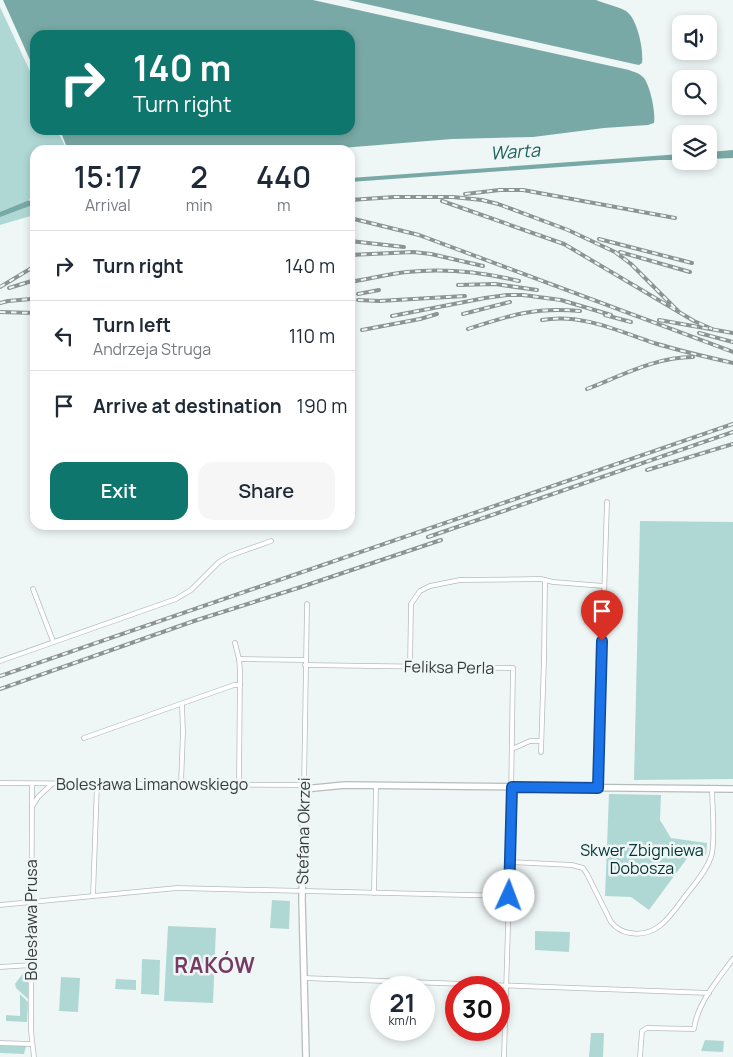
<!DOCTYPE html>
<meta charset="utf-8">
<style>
:root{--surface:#fff;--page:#f6f6f7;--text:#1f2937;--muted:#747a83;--line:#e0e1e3;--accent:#0f766e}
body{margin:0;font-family:Manrope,sans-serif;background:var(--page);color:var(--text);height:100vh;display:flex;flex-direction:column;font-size:19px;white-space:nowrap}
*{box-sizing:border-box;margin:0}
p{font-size:16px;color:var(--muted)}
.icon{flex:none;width:28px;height:28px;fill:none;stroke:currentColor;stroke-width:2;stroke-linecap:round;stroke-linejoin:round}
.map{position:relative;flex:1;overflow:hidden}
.panel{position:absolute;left:30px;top:145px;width:325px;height:385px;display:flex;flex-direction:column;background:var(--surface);border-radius:15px;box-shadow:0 2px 8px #0003}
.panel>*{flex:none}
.banner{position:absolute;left:30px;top:30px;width:325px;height:105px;border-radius:15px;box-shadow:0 2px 8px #0003;background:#0f766e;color:#fff;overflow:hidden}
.fabs{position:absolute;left:672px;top:15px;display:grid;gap:10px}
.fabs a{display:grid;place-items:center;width:45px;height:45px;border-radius:10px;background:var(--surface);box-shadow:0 2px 8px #0003;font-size:25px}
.speed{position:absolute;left:370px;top:976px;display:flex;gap:10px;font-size:25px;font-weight:700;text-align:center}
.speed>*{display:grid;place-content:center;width:65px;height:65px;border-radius:50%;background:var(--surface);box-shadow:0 2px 8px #0003;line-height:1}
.speed small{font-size:12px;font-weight:400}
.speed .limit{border:8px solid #d22;background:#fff;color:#111}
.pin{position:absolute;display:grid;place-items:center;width:42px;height:42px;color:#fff;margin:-51px -21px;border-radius:50% 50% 50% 0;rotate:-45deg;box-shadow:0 0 5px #0007}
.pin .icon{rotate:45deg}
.me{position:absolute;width:55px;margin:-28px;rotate:2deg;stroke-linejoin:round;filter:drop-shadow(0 0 4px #0008)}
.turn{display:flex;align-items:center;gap:18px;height:105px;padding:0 20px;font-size:22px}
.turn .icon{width:65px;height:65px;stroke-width:2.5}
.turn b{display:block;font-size:35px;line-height:42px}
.eta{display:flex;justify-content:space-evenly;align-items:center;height:85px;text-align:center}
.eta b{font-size:30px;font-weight:600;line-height:35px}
.button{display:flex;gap:10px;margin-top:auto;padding:10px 20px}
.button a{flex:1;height:58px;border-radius:15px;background:var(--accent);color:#fff;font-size:20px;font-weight:600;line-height:58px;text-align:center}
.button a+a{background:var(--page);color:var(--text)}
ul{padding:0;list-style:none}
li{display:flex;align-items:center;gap:15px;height:70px;padding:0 20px;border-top:1px solid var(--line)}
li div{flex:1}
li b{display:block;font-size:19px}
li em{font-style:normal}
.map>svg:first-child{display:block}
.green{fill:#afd8d5}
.water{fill:#79a9a6}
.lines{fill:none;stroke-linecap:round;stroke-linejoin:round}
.street-casing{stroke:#b5bcbc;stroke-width:5.5}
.secondary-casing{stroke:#b5bcbc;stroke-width:8}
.street{stroke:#fff;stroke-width:4}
.secondary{stroke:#fff;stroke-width:5.5}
.rail-casing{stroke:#8d9292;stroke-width:4}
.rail{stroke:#eff7f6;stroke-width:2;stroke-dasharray:5.5;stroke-linecap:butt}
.route-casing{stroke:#114b97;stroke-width:12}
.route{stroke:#1a73e8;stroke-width:9}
.labels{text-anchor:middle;stroke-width:5;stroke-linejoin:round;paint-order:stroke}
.street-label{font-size:16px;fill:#383b3b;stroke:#eff7f6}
.park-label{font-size:16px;fill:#023332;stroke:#eff7f6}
.water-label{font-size:18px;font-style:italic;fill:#20625f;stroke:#eff7f6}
.district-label{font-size:21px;font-weight:bold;letter-spacing:1px;fill:#773a63;stroke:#eff7f6}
</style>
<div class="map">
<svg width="733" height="1057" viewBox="0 0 733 1057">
<rect width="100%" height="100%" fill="#eff7f6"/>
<!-- green -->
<g class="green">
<path d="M0 7 35 82V130H57L67 150H35V198L29 199 34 215 0 225Z"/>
<path d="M640 521 733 522V779L634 780Z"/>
<path d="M609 794 661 795 660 820 671 838 707 843 706 855 694 849 649 910 631 897 605 896Z"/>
<path d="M272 900 290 901 289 929 270 928Z"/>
<path d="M168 926 216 928 213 1003 164 1001Z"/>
<path d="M535 931 570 932 569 952 535 950Z"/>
<path d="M142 959 160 960 159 995 141 994Z"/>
<path d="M26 969 28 970V999L16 988 15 984Z"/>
<path d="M61 977 80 978 78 1012 59 1011Z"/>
<path d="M116 979 136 980V990L115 989Z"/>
<path d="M20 994 28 1002 27 1022 6 1021V1015L20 1016Z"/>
<path d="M591 1033H604L603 1057H589Z"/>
<path d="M705 1040 724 1041 723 1052 701 1051Z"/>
<path d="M0 1045 26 1046 24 1054 0 1053Z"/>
</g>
<!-- water -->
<g class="water">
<path d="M3 0H313L629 70C634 72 639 73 643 77 650 84 656 113 654 123L648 125 604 128 533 137 452 139 317 150H68L60 130H350V35H35V71Z"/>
<path d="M348 0H596C606 4 617 6 626 11 637 18 644 50 642 63L639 65 634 64Z"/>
<path d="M733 150V158L709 159V152Z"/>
<path d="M681 154V160H659L350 182V178Z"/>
<path d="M35 200V204L0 217V212L27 201Z"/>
</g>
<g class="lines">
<defs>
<g id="street">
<path d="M33 589 53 641"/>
<path d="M235 643 239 659 240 670 239 785"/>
<path d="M239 659 305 660"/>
<path d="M0 661 176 599 191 590 219 562 229 556 271 541"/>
<path d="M305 665 513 668 510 862 504 1057"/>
<path d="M410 667 411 604 420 591 430 586 460 580 541 579 553 582 604 586"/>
<path d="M84 738 234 685H240"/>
<path d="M512 749 530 741H541"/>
<path d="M541 752 544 659 545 580"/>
<path d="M0 783 304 785"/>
<path d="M32 784 31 1031 34 1057"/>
<path d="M181 784 183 732 182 705"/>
<path d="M304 787 307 604"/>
<path d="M598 788 607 502"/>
<path d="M32 807 38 797 52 784"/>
<path d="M510 862 572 865 583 868 587 874 611 922C616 928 622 932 630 933 658 938 671 915 686 895 695 884 706 871 711 857 716 845 712 804 712 788"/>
<path d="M374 893 376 786"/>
<path d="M93 896 97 784"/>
<path d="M0 905 177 888 509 896"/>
<path d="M0 967 32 965"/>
<path d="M304 978 709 993"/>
<path d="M0 1043 31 1044"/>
<path d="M640 1057 642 1031 647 1028 694 1029C697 1004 718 979 733 959"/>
</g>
<path id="secondary" d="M306 1057 302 900 304 789 345 785 733 789"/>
</defs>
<!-- street casing -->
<use href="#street" class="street-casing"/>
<!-- secondary casing -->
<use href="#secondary" class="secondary-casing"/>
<!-- street -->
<use href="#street" class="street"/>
<!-- secondary -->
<use href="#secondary" class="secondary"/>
<defs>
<g id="rail">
<path d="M465 194 500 190H523L675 218"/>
<path d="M350 200 394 197H453L482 200 498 204 568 230 615 252 631 264 679 312"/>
<path d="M442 201 564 244 694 321 712 329"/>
<path d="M350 218 419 235 733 352"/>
<path d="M599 239 692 263"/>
<path d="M350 241 404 247"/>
<path d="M620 252 690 272"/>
<path d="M350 255 413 252 431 254 483 266"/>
<path d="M350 282C369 279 388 274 407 272 445 268 482 272 519 281"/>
<path d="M458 285 495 284 537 290"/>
<path d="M0 287 35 266"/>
<path d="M9 288 35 280"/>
<path d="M358 294 379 290"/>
<path d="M358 300 379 301 465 296"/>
<path d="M0 303 8 301 31 299"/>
<path d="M0 312 35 313"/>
<path d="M463 314 510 302"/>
<path d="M605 315 631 322"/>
<path d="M392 316 485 298 507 295H523L561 300 611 315"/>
<path d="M542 320C581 313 618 331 654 343 680 351 707 357 733 363"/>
<path d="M659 320 733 333"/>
<path d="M468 329C511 315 534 307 580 311"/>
<path d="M362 330 420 319 437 314"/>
<path d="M699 333 733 342"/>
<path d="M587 389C621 376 655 357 693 357"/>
<path d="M647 470 733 444"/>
<path d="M428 537 733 432"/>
<path d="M0 676 733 424"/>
<path d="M0 689 194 621 301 587 441 540"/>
</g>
</defs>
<!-- rail casing -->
<use href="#rail" class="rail-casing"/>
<!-- rail -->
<use href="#rail" class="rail"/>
</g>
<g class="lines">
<defs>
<path id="route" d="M509 896 512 787 598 788 602 641"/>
</defs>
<!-- route casing -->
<use href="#route" class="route-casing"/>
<!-- route -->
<use href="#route" class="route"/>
</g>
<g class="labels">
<!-- street labels -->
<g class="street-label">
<text transform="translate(449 667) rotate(1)" y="6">Feliksa Perla</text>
<text x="152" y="790">Bolesława Limanowskiego</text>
<text transform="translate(303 831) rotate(-89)" y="6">Stefana Okrzei</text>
<text transform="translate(31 920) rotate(-90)" y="6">Bolesława Prusa</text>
</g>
<!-- park labels -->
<g class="park-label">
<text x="642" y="856">Skwer Zbigniewa<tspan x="642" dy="18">Dobosza</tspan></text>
</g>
<!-- water labels -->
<g class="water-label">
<text transform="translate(515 152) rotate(-4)" y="6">Warta</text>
</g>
<!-- district labels -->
<g class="district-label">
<text x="215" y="973">RAKÓW</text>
</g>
</g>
</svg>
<div class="fabs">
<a><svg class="icon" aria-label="sound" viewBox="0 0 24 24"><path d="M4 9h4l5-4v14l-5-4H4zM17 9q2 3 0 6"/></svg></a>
<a><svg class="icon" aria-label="search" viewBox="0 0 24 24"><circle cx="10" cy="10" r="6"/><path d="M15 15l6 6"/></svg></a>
<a><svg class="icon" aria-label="layers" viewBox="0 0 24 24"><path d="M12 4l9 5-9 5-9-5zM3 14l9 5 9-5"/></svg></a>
</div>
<div class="speed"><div>21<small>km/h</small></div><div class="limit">30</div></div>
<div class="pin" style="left:602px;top:641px;background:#d93025"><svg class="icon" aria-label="arrive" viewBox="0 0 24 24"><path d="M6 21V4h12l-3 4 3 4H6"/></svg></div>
<svg class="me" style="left:509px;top:896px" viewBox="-20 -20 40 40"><circle r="19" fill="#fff"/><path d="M0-13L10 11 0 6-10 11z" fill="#1a73e8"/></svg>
<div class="banner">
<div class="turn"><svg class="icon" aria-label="right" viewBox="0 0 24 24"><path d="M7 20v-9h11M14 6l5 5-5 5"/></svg><div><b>140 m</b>Turn right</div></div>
</div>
<section class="panel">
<div class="eta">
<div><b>15:17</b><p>Arrival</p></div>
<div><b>2</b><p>min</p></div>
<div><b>440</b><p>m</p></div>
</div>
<ul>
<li><svg class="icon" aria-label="right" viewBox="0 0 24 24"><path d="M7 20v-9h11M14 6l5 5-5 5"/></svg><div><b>Turn right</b></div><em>140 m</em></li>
<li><svg class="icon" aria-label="left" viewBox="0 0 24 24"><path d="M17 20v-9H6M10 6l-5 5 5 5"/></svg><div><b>Turn left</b><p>Andrzeja Struga</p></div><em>110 m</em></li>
<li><svg class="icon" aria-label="arrive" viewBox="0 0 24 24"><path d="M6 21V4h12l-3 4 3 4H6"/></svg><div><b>Arrive at destination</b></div><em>190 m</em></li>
</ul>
<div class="button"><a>Exit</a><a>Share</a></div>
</section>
</div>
